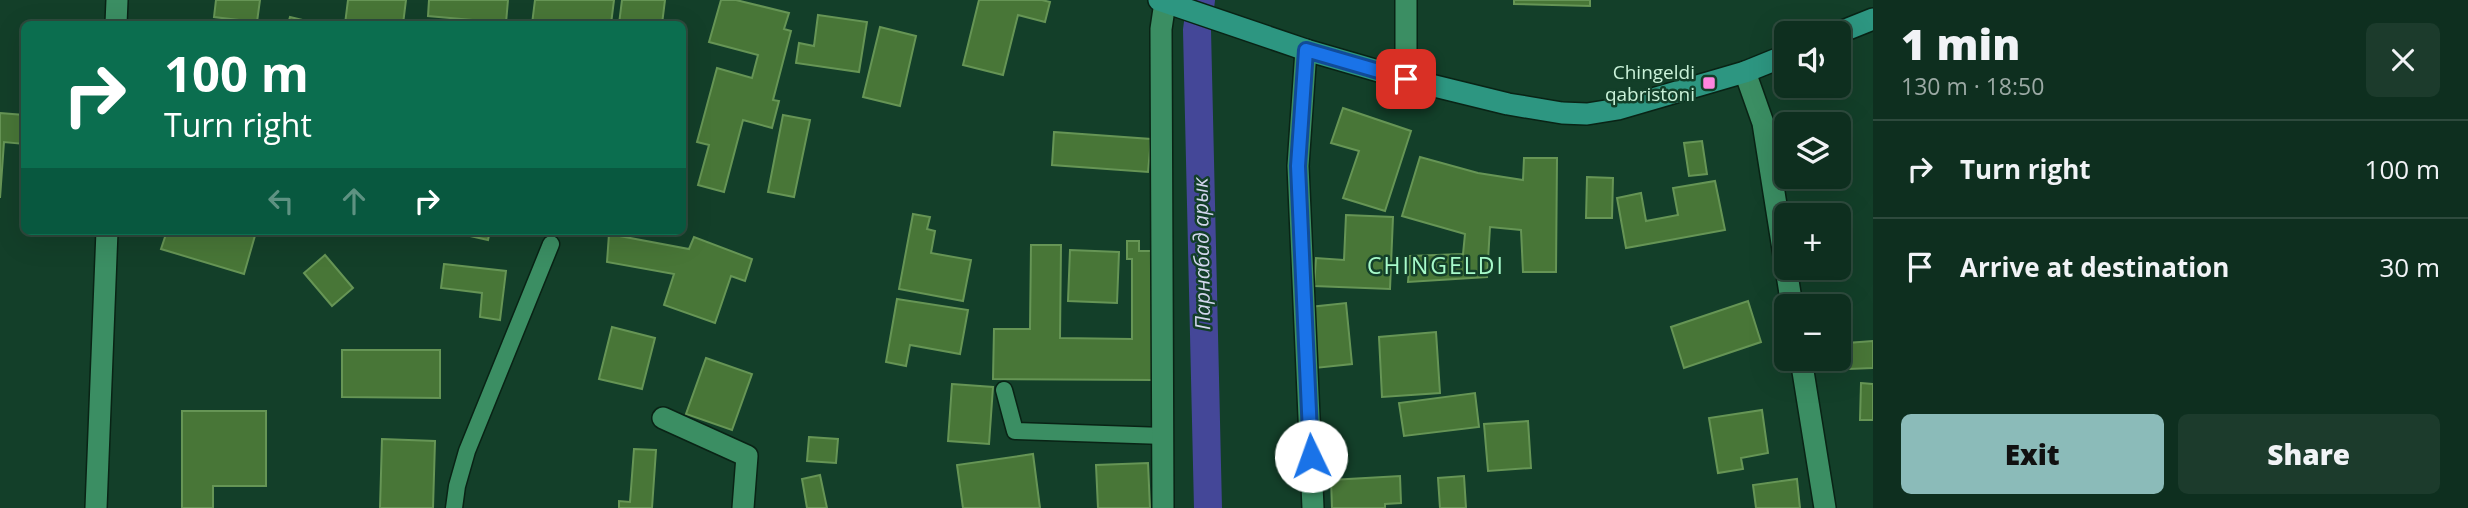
<!DOCTYPE html>
<meta charset="utf-8">
<style>
:root{--surface:#0e2f1f;--page:#1c3b2c;--text:#f1f3f6;--muted:#9ba9a4;--line:#2e4a3d;--accent:#8bbbb9}
body{margin:0;font-family:"Open Sans",sans-serif;background:var(--page);color:var(--text);height:100vh;display:flex;flex-direction:column;font-size:26px;white-space:nowrap}
*{box-sizing:border-box;margin:0}
p{font-size:23px;color:var(--muted)}
.icon{flex:none;width:38px;height:38px;fill:none;stroke:currentColor;stroke-width:2;stroke-linecap:round;stroke-linejoin:round}
.map{position:relative;flex:1;overflow:hidden}
.panel{display:flex;flex-direction:column;background:var(--surface);width:595px}
.panel>*{flex:none}
.banner{position:absolute;left:21px;top:21px;width:665px;height:214px;border-radius:10px;box-shadow:0 7px 28px #0002,0 0 0 2px var(--line);background:#0b6e4f;color:#fff;overflow:hidden}
.controls{position:absolute;left:1774px;top:21px;display:grid;gap:14px}
.controls a{display:grid;place-items:center;width:77px;height:77px;border-radius:10px;background:var(--surface);box-shadow:0 7px 28px #0002,0 0 0 2px var(--line);font-size:35px}
.pin{position:absolute;display:grid;place-items:center;width:60px;height:60px;color:#fff;margin:-30px;border-radius:14px;box-shadow:0 4px 10px #0006}
.me{position:absolute;width:77px;margin:-38px;rotate:357deg;stroke-linejoin:round;filter:drop-shadow(0 0 5px #0008)}
.turn{display:flex;align-items:center;gap:24px;height:147px;padding:0 28px;font-size:32px}
.turn .icon{width:91px;height:91px;stroke-width:2.5}
.turn b{display:block;font-size:49px;line-height:60px}
.lanes{display:flex;align-items:center;height:66px;padding:0 28px;background:#0003;justify-content:center;gap:35px;direction:ltr}
.lanes .off{opacity:.35}
.round{display:grid;place-items:center;flex:none;width:74px;height:74px;border-radius:10px;background:var(--page)}
.headline{display:flex;align-items:center;justify-content:space-between;height:119px;padding:0 28px}
h1{font-size:42px;font-weight:800;line-height:52px}
.primary-button{display:flex;gap:14px;margin-top:auto;padding:14px 28px}
.primary-button a{flex:1;height:80px;border-radius:10px;background:var(--accent);color:#111;font-size:28px;font-weight:800;line-height:80px;text-align:center}
.primary-button a+a{background:var(--page);color:var(--text)}
ul{padding:0;list-style:none}
li{display:flex;align-items:center;gap:21px;height:98px;padding:0 28px;border-top:2px solid var(--line)}
li div{flex:1}
li b{display:block;font-size:26px}
li em{font-style:normal}
main{display:flex;flex:1;min-height:0}
.map>svg:first-child{display:block}
.lines{fill:none;stroke-linecap:round;stroke-linejoin:round}
.canal{stroke:#444798;stroke-width:28}
.building{fill:#487637;stroke:#669555;stroke-width:2}
.service-casing{stroke:#092315;stroke-width:19}
.minor-casing{stroke:#092315;stroke-width:24}
.secondary-casing{stroke:#092315;stroke-width:24}
.service{stroke:#3b8e63;stroke-width:16}
.minor{stroke:#3b8e63;stroke-width:21}
.secondary{stroke:#2d9681;stroke-width:21}
.route-casing{stroke:#114b97;stroke-width:18}
.route{stroke:#1a73e8;stroke-width:12}
.poi-dot{fill:#ff85df;stroke:#133f29;stroke-width:2.5}
.labels{text-anchor:middle;stroke-width:5;stroke-linejoin:round;paint-order:stroke}
.poi-label{font-size:19px;fill:#caf2d9;stroke:#133f29;text-anchor:end}
.water-label{font-size:21px;font-style:italic;fill:#d2d6ed;stroke:#133f29}
.quarter-label{font-size:23px;letter-spacing:2px;fill:#a7faca;stroke:#133f29}
</style>
<main>
<div class="map">
<svg width="1873" height="508" viewBox="0 0 1873 508">
<rect width="100%" height="100%" fill="#133f29"/>
<g class="lines">
<!-- canal -->
<path class="canal" d="M1201 0 1197 30 1208 508"/>
</g>
<!-- building -->
<g class="building">
<path d="M216 0H260L257 22 214 17Z"/>
<path d="M348 0H406L403 24H345Z"/>
<path d="M429 0H508L506 23 428 16Z"/>
<path d="M535 0H614L611 24H532Z"/>
<path d="M622 0H665L662 24H619Z"/>
<path d="M721 0H736L789 13 784 29 791 31 773 100 779 101 772 128 743 120 724 192 698 185 709 145 697 142 717 68 752 78 758 55 709 42Z"/>
<path d="M979 0H1042L1050 2 1045 22 1018 15 1003 75 963 65Z"/>
<path d="M1514 0H1590V6L1514 4Z"/>
<path d="M818 15 867 22 859 72 796 63 799 43 814 46Z"/>
<path d="M290 17 311 22V24H288Z"/>
<path d="M880 27 916 36 900 106 863 97Z"/>
<path d="M1343 108 1411 131 1385 211 1343 198 1359 151 1331 143Z"/>
<path d="M0 113 24 115V144L4 142 0 198Z"/>
<path d="M783 115 810 120 794 197 768 192Z"/>
<path d="M1054 132 1151 139 1148 172 1052 165Z"/>
<path d="M1702 141 1707 174 1689 176 1684 143Z"/>
<path d="M1420 157 1478 173 1523 180 1524 158H1557L1556 272H1523L1521 230 1490 227 1487 277 1408 282 1410 256 1463 254 1465 234 1402 216Z"/>
<path d="M1587 177 1613 178 1612 218H1586Z"/>
<path d="M1715 181 1725 230 1626 248 1617 198 1641 193 1646 221 1678 215 1673 188Z"/>
<path d="M913 214 930 217 927 229 935 231 931 253 971 260 963 301 899 289Z"/>
<path d="M1346 215 1393 217 1390 289 1314 286 1316 258 1344 260Z"/>
<path d="M1840 227 1843 254H1839V227Z"/>
<path d="M167 231H251L256 232 244 274 161 249Z"/>
<path d="M458 231H490L488 240 457 233Z"/>
<path d="M609 234 689 249 694 237 752 259 745 281 731 276 715 323 664 305 674 274 607 262Z"/>
<path d="M1127 241H1139V251H1156L1154 380 993 379 994 329H1030L1031 245H1061L1060 338 1132 339V259H1127Z"/>
<path d="M1070 250 1119 252 1117 303 1068 301Z"/>
<path d="M325 255 353 288 332 306 304 273Z"/>
<path d="M444 264 506 271 500 320 480 317 482 293 441 288Z"/>
<path d="M897 299 968 310 960 354 910 345 906 366 886 362Z"/>
<path d="M1748 301 1761 342 1684 368 1671 327Z"/>
<path d="M1346 303 1352 364 1315 368 1310 307Z"/>
<path d="M612 327 655 338 642 389 599 379Z"/>
<path d="M1436 332 1440 393 1382 397 1379 337Z"/>
<path d="M1873 341V368L1849 369 1847 343Z"/>
<path d="M342 350H440V398L342 397Z"/>
<path d="M706 358 752 374 732 430 686 414Z"/>
<path d="M1861 383 1873 384V420H1860Z"/>
<path d="M952 384 993 387 989 444 948 441Z"/>
<path d="M1475 393 1479 427 1404 436 1399 403Z"/>
<path d="M1762 410 1768 453 1741 458 1743 469 1718 473 1709 418Z"/>
<path d="M182 411H266V486H213V508H182Z"/>
<path d="M1528 421 1531 468 1488 471 1484 424Z"/>
<path d="M809 437 838 439 836 463 807 461Z"/>
<path d="M382 439 435 441 433 508H380Z"/>
<path d="M634 449 656 450 652 508H619V501L630 502Z"/>
<path d="M1033 454 1040 508H963L957 465Z"/>
<path d="M1148 463 1150 508H1098L1096 465Z"/>
<path d="M820 475 827 508H807L802 479Z"/>
<path d="M1400 476 1401 503 1385 504V508H1332L1331 480Z"/>
<path d="M1464 476 1466 508H1440L1438 478Z"/>
<path d="M1797 479 1800 508H1756L1753 485Z"/>
</g>
<g class="lines">
<defs>
<g id="service">
<path d="M1004 390 1015 431 1164 436"/>
<path d="M454 508 457 486 467 451 551 244"/>
</g>
<g id="minor">
<path d="M1406 0V79"/>
<path d="M116 24 117 0"/>
<path d="M1306 50 1298 166 1313 508"/>
<path d="M1745 72 1763 123 1792 306"/>
<path d="M1801 359 1825 508"/>
<path d="M663 418 747 456 743 508"/>
<path d="M96 508 107 231"/>
<path d="M1163 508 1161 29 1165 2"/>
</g>
<g id="secondary">
<path d="M1159 0 1306 50 1406 79 1508 104 1562 113 1587 114 1618 109 1745 72 1787 55"/>
<path d="M1838 33 1873 19"/>
</g>
</defs>
<!-- service casing -->
<use href="#service" class="service-casing"/>
<!-- minor casing -->
<use href="#minor" class="minor-casing"/>
<!-- secondary casing -->
<use href="#secondary" class="secondary-casing"/>
<!-- service -->
<use href="#service" class="service"/>
<!-- minor -->
<use href="#minor" class="minor"/>
<!-- secondary -->
<use href="#secondary" class="secondary"/>
</g>
<g class="lines">
<defs>
<path id="route" d="M1311 456 1298 166 1306 50 1406 79"/>
</defs>
<!-- route casing -->
<use href="#route" class="route-casing"/>
<!-- route -->
<use href="#route" class="route"/>
</g>
<!-- markers -->
<rect class="poi-dot" x="1702" y="76" width="14" height="14" rx="3.5"/>
<g class="labels">
<!-- poi labels -->
<g class="poi-label">
<text x="1695" y="79">Chingeldi<tspan x="1695" dy="22">qabristoni</tspan></text>
</g>
<!-- water labels -->
<g class="water-label">
<text transform="translate(1202 254) rotate(-91)" y="7">Парнабад арык</text>
</g>
<!-- quarter labels -->
<g class="quarter-label">
<text x="1436" y="274">CHINGELDI</text>
</g>
</g>
</svg>
<div class="controls">
<a><svg class="icon" aria-label="sound" viewBox="0 0 24 24"><path d="M4 9h4l5-4v14l-5-4H4zM17 9q2 3 0 6"/></svg></a>
<a><svg class="icon" aria-label="layers" viewBox="0 0 24 24"><path d="M12 4l9 5-9 5-9-5zM3 14l9 5 9-5"/></svg></a>
<a>+</a>
<a>−</a>
</div>
<div class="pin" style="left:1406px;top:79px;background:#d93025"><svg class="icon" aria-label="arrive" viewBox="0 0 24 24"><path d="M6 21V4h12l-3 4 3 4H6"/></svg></div>
<svg class="me" style="left:1311px;top:456px" viewBox="-20 -20 40 40"><circle r="19" fill="#fff"/><path d="M0-13L10 11 0 6-10 11z" fill="#1a73e8"/></svg>
<div class="banner">
<div class="turn"><svg class="icon" aria-label="right" viewBox="0 0 24 24"><path d="M7 20v-9h11M14 6l5 5-5 5"/></svg><div><b>100 m</b>Turn right</div></div>
<div class="lanes"><svg class="icon off" aria-label="left" viewBox="0 0 24 24"><path d="M17 20v-9H6M10 6l-5 5 5 5"/></svg><svg class="icon off" aria-label="ahead" viewBox="0 0 24 24"><path d="M12 20V5M6 11l6-6 6 6"/></svg><svg class="icon" aria-label="right" viewBox="0 0 24 24"><path d="M7 20v-9h11M14 6l5 5-5 5"/></svg></div>
</div>
</div>
<section class="panel">
<div class="headline"><div><h1>1 min</h1><p>130 m · 18:50</p></div><a class="round"><svg class="icon" aria-label="close" viewBox="0 0 24 24"><path d="M6 6l12 12M18 6L6 18"/></svg></a></div>
<ul>
<li><svg class="icon" aria-label="right" viewBox="0 0 24 24"><path d="M7 20v-9h11M14 6l5 5-5 5"/></svg><div><b>Turn right</b></div><em>100 m</em></li>
<li><svg class="icon" aria-label="arrive" viewBox="0 0 24 24"><path d="M6 21V4h12l-3 4 3 4H6"/></svg><div><b>Arrive at destination</b></div><em>30 m</em></li>
</ul>
<div class="primary-button"><a>Exit</a><a>Share</a></div>
</section>
</main>
